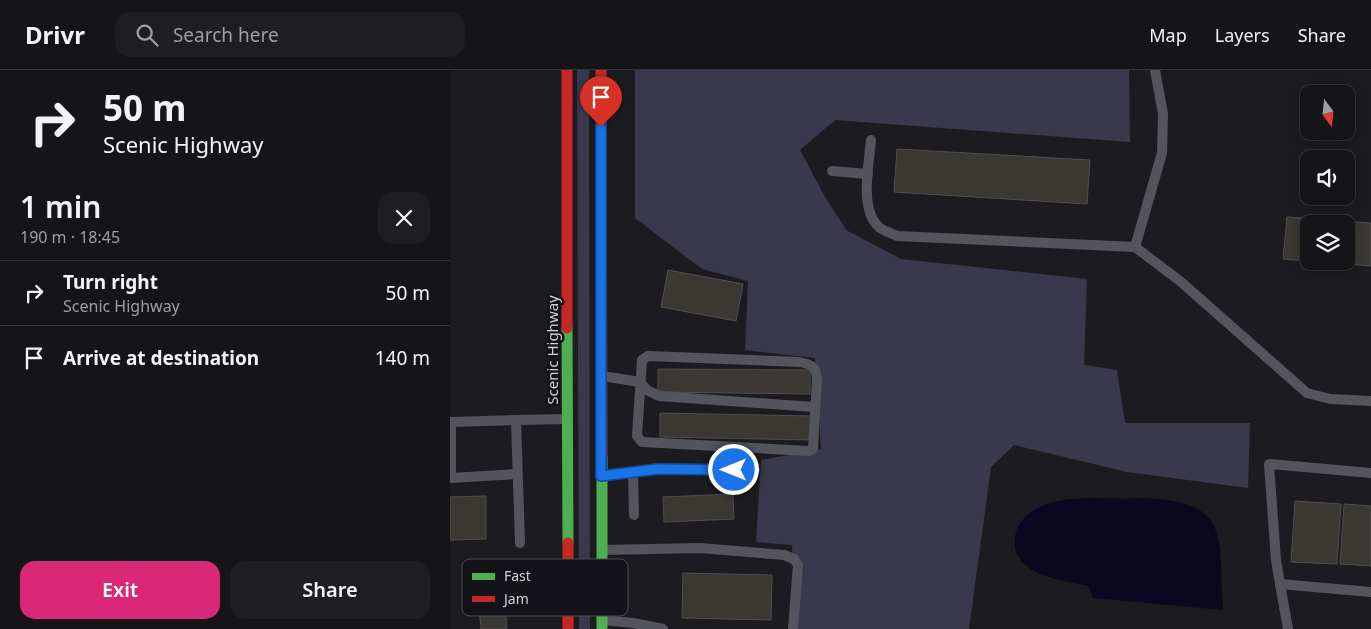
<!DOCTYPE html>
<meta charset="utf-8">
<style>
:root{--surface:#151518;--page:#1e1e21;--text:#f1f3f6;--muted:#9d9fa2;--line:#343437;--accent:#db2777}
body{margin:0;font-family:"Noto Sans",sans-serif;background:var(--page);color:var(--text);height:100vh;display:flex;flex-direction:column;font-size:19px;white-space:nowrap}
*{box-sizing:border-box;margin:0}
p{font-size:16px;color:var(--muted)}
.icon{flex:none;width:28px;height:28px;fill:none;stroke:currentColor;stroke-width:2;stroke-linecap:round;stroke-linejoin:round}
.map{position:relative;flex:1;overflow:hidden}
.details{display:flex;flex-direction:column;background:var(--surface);width:450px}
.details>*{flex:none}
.top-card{background:#151518;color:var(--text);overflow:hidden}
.needle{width:32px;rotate:165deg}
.tools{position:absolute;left:850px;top:15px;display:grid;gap:10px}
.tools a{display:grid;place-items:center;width:55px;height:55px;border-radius:10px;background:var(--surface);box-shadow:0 2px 12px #0003,0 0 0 1px var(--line);font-size:25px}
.pin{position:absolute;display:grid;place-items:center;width:42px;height:42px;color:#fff;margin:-51px -21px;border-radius:50% 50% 50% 0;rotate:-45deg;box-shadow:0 0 5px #0007}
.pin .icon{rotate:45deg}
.me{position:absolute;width:55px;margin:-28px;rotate:270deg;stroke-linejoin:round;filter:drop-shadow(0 0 4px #0008)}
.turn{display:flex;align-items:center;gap:18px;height:105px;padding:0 20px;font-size:22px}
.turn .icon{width:65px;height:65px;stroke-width:2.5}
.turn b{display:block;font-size:35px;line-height:42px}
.round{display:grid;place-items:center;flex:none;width:52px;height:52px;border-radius:15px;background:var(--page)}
.headline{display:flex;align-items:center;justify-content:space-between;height:85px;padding:0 20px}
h1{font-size:30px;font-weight:600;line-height:38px}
.primary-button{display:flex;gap:10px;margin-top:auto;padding:10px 20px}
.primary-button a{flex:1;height:58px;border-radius:15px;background:var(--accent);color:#fff;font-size:20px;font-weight:600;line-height:58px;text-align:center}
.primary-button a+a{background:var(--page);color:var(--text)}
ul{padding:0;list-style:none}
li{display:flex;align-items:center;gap:15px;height:65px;padding:0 20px;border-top:1px solid var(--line)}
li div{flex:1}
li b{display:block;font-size:19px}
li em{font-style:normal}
header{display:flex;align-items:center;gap:30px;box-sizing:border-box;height:70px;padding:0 25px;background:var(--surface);border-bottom:1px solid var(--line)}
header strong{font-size:24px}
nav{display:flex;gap:28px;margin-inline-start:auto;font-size:18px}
.search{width:350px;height:45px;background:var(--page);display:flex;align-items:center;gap:12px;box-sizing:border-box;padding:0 18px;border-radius:15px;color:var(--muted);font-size:19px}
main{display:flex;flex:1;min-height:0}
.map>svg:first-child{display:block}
.green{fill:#39384d}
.water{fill:#0c0720}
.building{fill:#3b3834;stroke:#4f4f4f}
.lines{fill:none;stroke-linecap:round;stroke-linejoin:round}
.lane{stroke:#54545d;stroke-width:10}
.fast{stroke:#4caf50;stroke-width:11}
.jam{stroke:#c62828;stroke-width:11}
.route-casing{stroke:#114b97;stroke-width:12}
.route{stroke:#1a73e8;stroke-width:9}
.labels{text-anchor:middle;stroke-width:5;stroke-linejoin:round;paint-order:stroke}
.street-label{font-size:15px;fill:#d2d2d6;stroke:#121218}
.key{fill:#121218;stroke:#4c4c51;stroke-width:1}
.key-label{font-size:14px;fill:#d2d2d6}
</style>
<header>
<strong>Drivr</strong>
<div class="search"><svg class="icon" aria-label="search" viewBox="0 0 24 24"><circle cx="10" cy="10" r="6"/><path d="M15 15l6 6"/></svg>Search here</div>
<nav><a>Map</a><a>Layers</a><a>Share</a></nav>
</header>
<main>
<section class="details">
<div class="top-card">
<div class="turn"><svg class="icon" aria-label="right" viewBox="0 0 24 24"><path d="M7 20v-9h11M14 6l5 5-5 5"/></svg><div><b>50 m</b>Scenic Highway</div></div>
</div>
<div class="headline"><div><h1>1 min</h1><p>190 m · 18:45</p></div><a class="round"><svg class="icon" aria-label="close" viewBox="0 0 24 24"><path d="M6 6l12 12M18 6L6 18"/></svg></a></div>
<ul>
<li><svg class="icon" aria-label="right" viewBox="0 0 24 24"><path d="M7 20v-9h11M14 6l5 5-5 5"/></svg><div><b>Turn right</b><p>Scenic Highway</p></div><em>50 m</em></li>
<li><svg class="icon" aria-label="arrive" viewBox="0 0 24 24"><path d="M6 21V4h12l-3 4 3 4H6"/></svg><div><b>Arrive at destination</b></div><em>140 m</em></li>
</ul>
<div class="primary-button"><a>Exit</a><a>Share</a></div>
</section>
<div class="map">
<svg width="921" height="559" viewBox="0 0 921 559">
<rect width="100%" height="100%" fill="#1c1c20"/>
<!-- green -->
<g class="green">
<path d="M127 0H139L140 559H129Z"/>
<path d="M185 0H679L680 72 385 50 350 80 374 125 396 160 451 189 637 209 634 295 667 300 675 353H800L798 418 677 402 564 375 541 397 519 559H346L342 475 306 472 311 390 371 379 365 288 295 280 298 211 252 199 185 148Z"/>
</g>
<!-- water -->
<path class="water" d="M691 428C783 431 768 466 773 540L643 528 638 516C608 509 556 505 566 462 570 448 584 438 596 434 626 424 661 430 691 428Z"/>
<!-- building -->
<g class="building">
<path d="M447 79 640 90 637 134 444 122Z"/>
<path d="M837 147 921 153V196L863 191H896V154H859V191L833 189Z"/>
<path d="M218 200 293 214 286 251 211 237Z"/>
<path d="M208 299 360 300V324L208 322Z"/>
<path d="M210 343 361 346V370L210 367Z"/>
<path d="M283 424 284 449 214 452 213 427Z"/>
<path d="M36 426V469L0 470V427Z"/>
<path d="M845 431 891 434 887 494 841 492Z"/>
<path d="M894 434 921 436V496L890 494Z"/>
<path d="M52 499 57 559H31L26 501Z"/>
<path d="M233 503 322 505 321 550 232 548Z"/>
</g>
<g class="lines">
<!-- lane -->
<g class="lane">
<path d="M421 70C419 93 409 140 429 157 433 161 441 163 447 166L685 177 712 83 713 44 705 0"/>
<path d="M382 101 418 104"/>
<path d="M685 177 730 211 857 323 880 329 921 331"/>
<path d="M198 286 350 292C362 295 366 296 367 309L363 379 359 381 192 372 187 366 192 290Z"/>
<path d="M152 306 190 312 197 320 209 326 364 337"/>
<path d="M66 350 1 352V408L67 404"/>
<path d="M183 404 184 445"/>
<path d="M70 473 66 350 117 349"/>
<path d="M152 480 250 478 334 485 344 489 348 495 343 559"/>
<path d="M830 514 826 490 819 394 921 403"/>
<path d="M152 550 183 553 213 559"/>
<path d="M838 559 830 514 921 522"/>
</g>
<!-- fast -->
<g class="fast">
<path d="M117 258 118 473"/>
<path d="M152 387V559"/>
<path d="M151 406 208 399 304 400"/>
</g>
<!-- jam -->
<g class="jam">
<path d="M117 0V258"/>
<path d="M151 0 152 387"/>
<path d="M118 473V559"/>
</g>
</g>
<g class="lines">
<defs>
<path id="route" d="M151 57V406L208 399 284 400"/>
</defs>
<!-- route casing -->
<use href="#route" class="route-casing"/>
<!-- route -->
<use href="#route" class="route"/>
</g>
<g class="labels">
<!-- street labels -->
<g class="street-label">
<text transform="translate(103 280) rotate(-90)" y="5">Scenic Highway</text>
</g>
</g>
<!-- legend -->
<rect x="12" y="489" width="166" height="57" rx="8" class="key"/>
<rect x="22" y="503" width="23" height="7" fill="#4caf50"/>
<rect x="22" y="526" width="23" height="6" fill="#c62828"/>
<g class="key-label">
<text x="54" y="511">Fast</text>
<text x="54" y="534">Jam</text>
</g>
</svg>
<div class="tools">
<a><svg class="needle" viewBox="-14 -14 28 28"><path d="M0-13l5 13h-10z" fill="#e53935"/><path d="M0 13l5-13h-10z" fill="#9d9fa2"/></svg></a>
<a><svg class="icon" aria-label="sound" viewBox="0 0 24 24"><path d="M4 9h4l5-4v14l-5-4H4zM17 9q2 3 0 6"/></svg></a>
<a><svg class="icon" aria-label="layers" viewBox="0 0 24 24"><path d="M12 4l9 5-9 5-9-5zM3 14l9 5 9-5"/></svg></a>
</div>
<div class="pin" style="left:151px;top:57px;background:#d93025"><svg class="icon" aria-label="arrive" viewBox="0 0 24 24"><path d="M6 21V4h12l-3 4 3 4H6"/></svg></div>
<svg class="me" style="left:284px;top:400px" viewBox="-20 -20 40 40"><circle r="17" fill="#1a73e8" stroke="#fff" stroke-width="3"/><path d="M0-11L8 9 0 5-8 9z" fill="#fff"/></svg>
</div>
</main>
